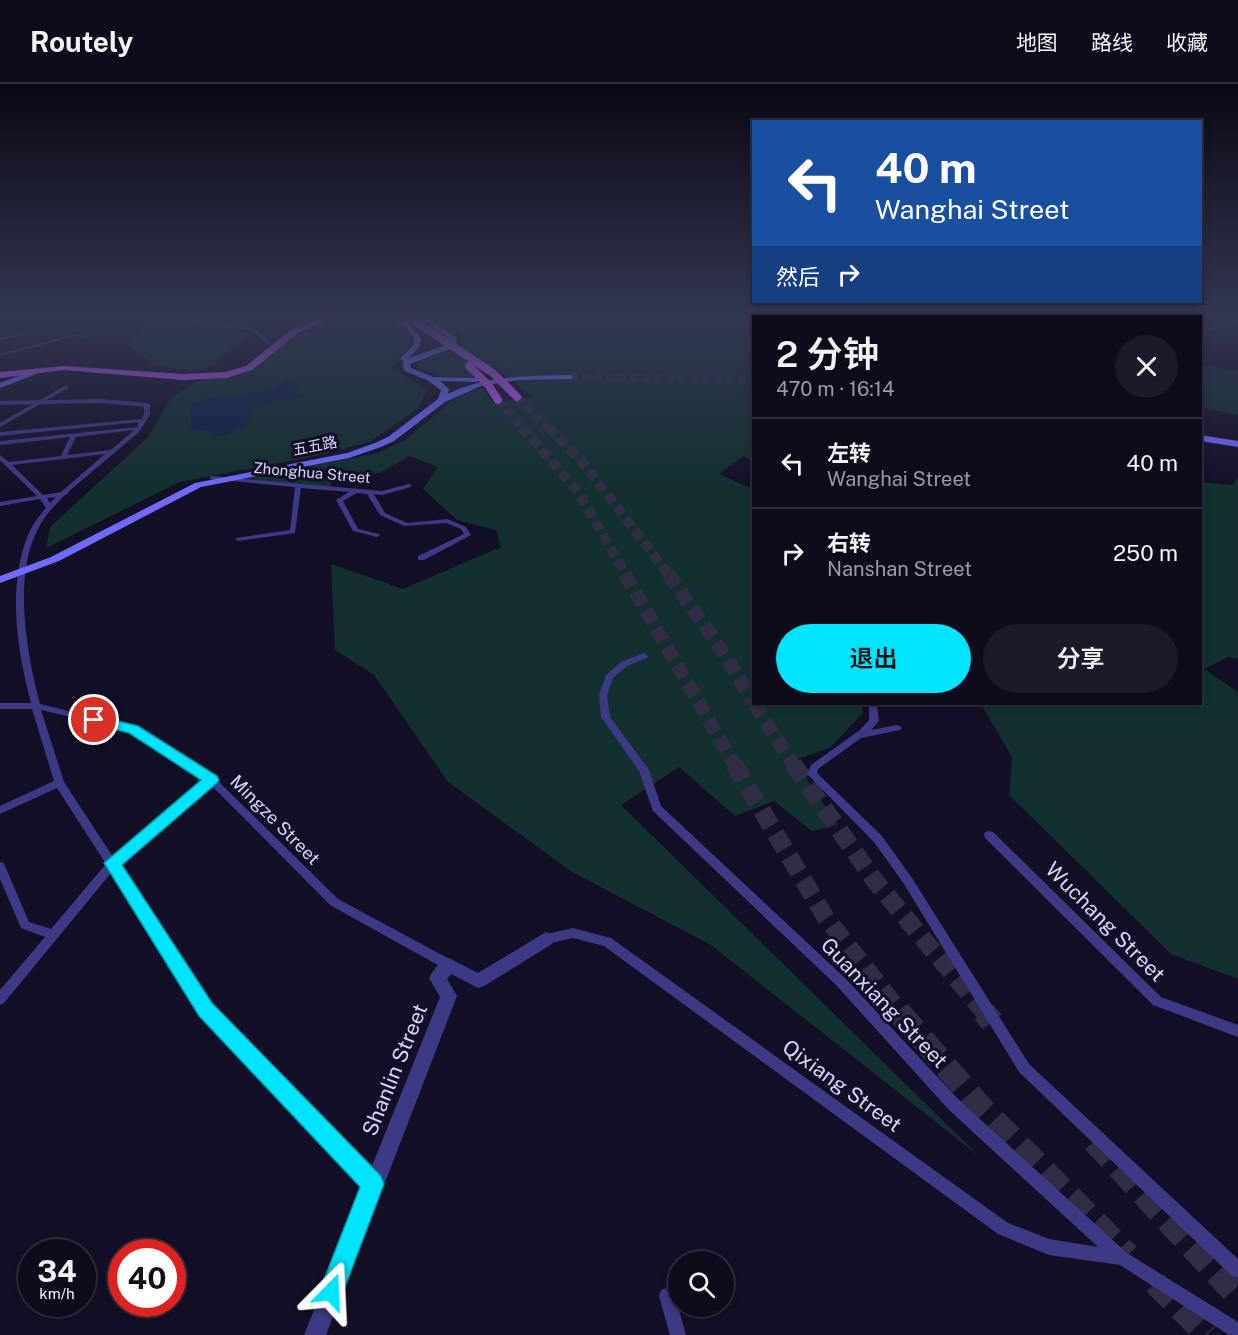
<!DOCTYPE html>
<html lang="zh">
<meta charset="utf-8">
<style>
:root{--surface:#0e0b1c;--page:#1c1929;--text:#f1f3f6;--muted:#9b9ba3;--line:#2e2b3b;--accent:#00e5ff}
body{margin:0;font-family:"Public Sans","Noto Sans SC",sans-serif;background:var(--page);color:var(--text);height:100vh;display:flex;flex-direction:column;font-size:22px;white-space:nowrap}
*{box-sizing:border-box;margin:0}
p{font-size:20px;color:var(--muted)}
.icon{flex:none;width:33px;height:33px;fill:none;stroke:currentColor;stroke-width:2;stroke-linecap:round;stroke-linejoin:round}
.map{position:relative;flex:1;overflow:hidden}
.details{position:absolute;left:752px;top:231px;width:450px;height:390px;display:flex;flex-direction:column;background:var(--surface);border-radius:0px;box-shadow:0 3px 9px #0003,0 0 0 2px var(--line)}
.details>*{flex:none}
.banner{position:absolute;left:752px;top:36px;width:450px;height:183px;border-radius:0px;box-shadow:0 3px 9px #0003,0 0 0 2px var(--line);background:#1a4fa0;color:#fff;overflow:hidden}
.tools{position:absolute;left:668px;top:1167px;display:grid;gap:12px}
.tools a{display:grid;place-items:center;width:66px;height:66px;border-radius:50%;background:var(--surface);box-shadow:0 3px 9px #0003,0 0 0 2px var(--line);font-size:30px}
.speed{position:absolute;left:18px;top:1155px;display:flex;gap:12px;font-size:30px;font-weight:700;text-align:center}
.speed>*{display:grid;place-content:center;width:78px;height:78px;border-radius:50%;background:var(--surface);box-shadow:0 3px 9px #0003,0 0 0 2px var(--line);line-height:1}
.speed small{font-size:15px;font-weight:400}
.speed .limit{border:9px solid #d22;background:#fff;color:#111}
.pin{position:absolute;display:grid;place-items:center;width:51px;height:51px;color:#fff;margin:-26px;border:3px solid #fff;border-radius:50%;box-shadow:0 2px 6px #0007}
.me{position:absolute;width:66px;margin:-33px;rotate:21deg;stroke-linejoin:round;filter:drop-shadow(0 0 4px #0008)}
.turn{display:flex;align-items:center;gap:21px;height:126px;padding:0 24px;font-size:27px}
.turn .icon{width:78px;height:78px;stroke-width:2.5}
.turn b{display:block;font-size:42px;line-height:51px}
.then{display:flex;align-items:center;height:57px;padding:0 24px;background:#0003;gap:12px;font-size:22px}
.round{display:grid;place-items:center;flex:none;width:63px;height:63px;border-radius:32px;background:var(--page)}
.headline{display:flex;align-items:center;justify-content:space-between;height:102px;padding:0 24px}
h1{font-size:36px;font-weight:600;line-height:45px}
.cta{display:flex;gap:12px;margin-top:auto;padding:12px 24px}
.cta a{flex:1;height:69px;border-radius:36px;background:var(--accent);color:#111;font-size:24px;font-weight:600;line-height:69px;text-align:center}
.cta a+a{background:var(--page);color:var(--text)}
ul{padding:0;list-style:none}
li{display:flex;align-items:center;gap:18px;height:90px;padding:0 24px;border-top:2px solid var(--line)}
li div{flex:1}
li b{display:block;font-size:22px}
li em{font-style:normal}
header{display:flex;align-items:center;gap:36px;box-sizing:border-box;height:84px;padding:0 30px;background:var(--surface);border-bottom:2px solid var(--line)}
header strong{font-size:28px}
nav{display:flex;gap:33px;margin-inline-start:auto;font-size:21px}
.map>svg:first-child{display:block}
.green{fill:#12302f}
.water{fill:#0c2248}
.lines{fill:none;stroke-linecap:round;stroke-linejoin:round}
.secondary-tunnel{stroke:#312d47;stroke-width:8;stroke-dasharray:8 4;stroke-linecap:butt}
.primary-tunnel-far4{stroke:#312d47;stroke-width:8;stroke-dasharray:8 4.5;stroke-linecap:butt}
.primary-tunnel-far3{stroke:#312d47;stroke-width:10;stroke-dasharray:10 5;stroke-linecap:butt}
.primary-tunnel-far2{stroke:#312d47;stroke-width:14;stroke-dasharray:14 7;stroke-linecap:butt}
.primary-tunnel-far1{stroke:#312d47;stroke-width:18;stroke-dasharray:18 9;stroke-linecap:butt}
.primary-tunnel{stroke:#312d47;stroke-width:24;stroke-dasharray:24 12;stroke-linecap:butt}
.minor{fill:#3d3a85;fill-rule:evenodd}
.tertiary{fill:#3d3a85;fill-rule:evenodd}
.secondary{fill:#6f6bff;fill-rule:evenodd}
.primary{fill:#c25bff;fill-rule:evenodd}
.primary-bridge{stroke:#c25bff;stroke-width:8}
.route{fill:#00e5ff;stroke:#0095a6;stroke-width:1.5}
.labels{text-anchor:middle;stroke-width:6;stroke-linejoin:round;paint-order:stroke}
.far-street-label{font-size:15px;fill:#d9d4ff;stroke:#130f26}
.street-label{font-size:18px;fill:#d9d4ff;stroke:#130f26}
.near-street-label{font-size:21px;fill:#d9d4ff;stroke:#130f26}
</style>
<header>
<strong>Routely</strong>
<nav><a>地图</a><a>路线</a><a>收藏</a></nav>
</header>
<div class="map">
<svg width="1238" height="1251" viewBox="0 0 1238 1251">
<rect width="100%" height="100%" fill="#130f26"/>
<!-- green -->
<g class="green">
<path d="M143 231H225L246 253 212 282 194 287 156 282 126 259 146 245 149 233Z"/>
<path d="M340 231H381L411 252 409 264 392 284 427 306 417 325 370 358 315 372 180 398 46 464 50 443 148 353 170 315 197 297 241 290 256 283 288 255Z"/>
<path d="M436 231H734L753 235V376L743 372 719 390 753 405V620H861L863 629 830 664 794 676 838 741 812 747 774 717 735 732 679 683 621 721 979 1072 711 861 572 788 448 698 374 591 335 566 331 480 403 505 501 463 496 446 457 436 423 405 438 383 409 372 380 389H329L331 403 244 395 378 369 406 355 452 317 469 307 482 304 494 319 532 312 491 281 468 287 474 293 439 292 416 283 419 277 466 259 461 251Z"/>
<path d="M810 231H1185L810 232Z"/>
<path d="M1200 281 1238 287V331L1200 323Z"/>
<path d="M1238 393V575L1228 573 1204 585 1238 608V895L1171 870 1009 711 1012 673 981 620H1200V398L1233 401Z"/>
</g>
<!-- water -->
<path class="water" d="M285 296 302 298 294 308 301 313 253 323 246 342 232 347 230 351 213 352V348L190 345 192 320C225 305 256 319 285 296Z"/>
<g class="lines">
<!-- secondary-tunnel -->
<path class="secondary-tunnel" d="M570 293 753 297"/>
<!-- primary-tunnel-far4 -->
<g class="primary-tunnel-far4">
<path d="M517 313 549 345"/>
<path d="M498 316 523 345"/>
</g>
<!-- primary-tunnel-far3 -->
<g class="primary-tunnel-far3">
<path d="M522 343 579 409 626 491"/>
<path d="M548 343 580 375 669 491"/>
</g>
<!-- primary-tunnel-far2 -->
<g class="primary-tunnel-far2">
<path d="M625 490 735 682"/>
<path d="M668 490 727 574 753 618"/>
<path d="M754 620 794 682"/>
</g>
<!-- primary-tunnel-far1 -->
<g class="primary-tunnel-far1">
<path d="M734 680 826 834 901 929"/>
<path d="M793 680 875 797 985 929"/>
</g>
<!-- primary-tunnel -->
<g class="primary-tunnel">
<path d="M899 928 979 1021 1128 1171"/>
<path d="M984 928 992 938"/>
<path d="M1094 1057 1238 1213"/>
<path d="M1155 1199 1207 1251"/>
</g>
<!-- minor -->
<g class="minor">
<path d="M174 231H181L200 238 254 244 273 260 269 261 251 246 199 240Z"/>
<path d="M1238 236V238L1200 249V247Z"/>
<path d="M23 249 25 251 0 256V254Z"/>
<path d="M76 250 88 254 86 255 76 252 0 272V270Z"/>
<path d="M66 301 68 302V304L0 343V339Z"/>
<path d="M147 319 150 321V330L139 348 68 408V410L65 411C54 422 43 433 37 447 13 494 27 571 40 620L136 643 215 694 338 815 453 877 455 881 453 885 449 886 445 885 330 821 212 702 118 781 210 922 378 1095 380 1100 378 1105 373 1107 368 1105 202 930 111 789 4 919 0 921V906L45 853 21 844 0 795V778L4 779 5 782 29 838 51 845 106 780 57 704 0 730V722L54 697 32 625H0V619H31C17 566 7 503 28 451 32 441 39 432 46 424L40 415 0 422V418L37 412 0 376V371L9 378 61 372 70 353 0 361V357L137 343 139 338 0 352V348L142 335 144 330V321ZM134 346 111 366 67 371 76 353ZM105 370 61 408 43 411 12 381ZM56 413 50 419 47 414ZM41 626 130 647 205 696 113 773 64 698Z"/>
<path d="M212 392 382 407 409 400 411 401V403L382 411 374 410 385 429 407 439 447 435 466 443 471 451 424 476H418V472L464 450 461 445 446 439 404 442 380 431 367 410 357 409 343 417 358 445 379 450 380 451 377 453 353 447 336 416 349 408 301 404 295 449 238 457 236 456V454L290 446 295 403 210 395V393Z"/>
<path d="M644 569 648 572 647 574 627 582 613 594 607 611 610 633 649 686 661 722 845 894 959 1016 1127 1169 1238 1238V1251H1229L1120 1181 1049 1171 998 1150 604 862 573 854 546 860 542 859 540 855 542 851 573 844 611 854 1008 1139 1049 1155 1098 1163 949 1026 837 902 653 727 639 687 601 633 599 611 606 591 621 578Z"/>
<path d="M869 620H877L879 637 871 646 897 641 900 642 902 644 900 646 861 654 818 685 817 689 882 752 912 794 1029 980 1238 1175V1194L1232 1192 1019 988 904 800 874 758 809 692 807 690 811 681 860 646 869 636Z"/>
<path d="M989 747 993 748 1161 913 1238 941V953L1153 921 985 754 984 751 985 748Z"/>
<path d="M667 1204 673 1206 675 1212 686 1251H670L659 1212 661 1206Z"/>
</g>
<!-- tertiary -->
<g class="tertiary">
<path d="M101 315 147 319 151 321 147 323 101 319 0 321V317Z"/>
<path d="M546 848 552 850 554 855 552 860 484 902 478 904 451 890 447 895 457 912 326 1251H304L440 913 429 894C433 886 440 877 449 874L478 889Z"/>
</g>
<!-- secondary -->
<g class="secondary">
<path d="M386 231C401 231 412 243 421 254L420 262 409 274 449 260 451 256 416 231H424L457 254 455 263 410 280 411 284 433 293 476 294 480 296 476 298 440 297 449 305 448 310C486 291 528 292 570 291L574 293 570 295 518 296 481 302 445 318 394 357 381 363 349 374 201 403 59 477 0 499V492L51 473 195 399 347 369 375 359 388 353 438 315 441 306 427 296 405 287 402 279 404 277 400 275 413 261 414 254 407 245Z"/>
<path d="M37 285 44 287 0 304V299Z"/>
<path d="M1200 351 1238 357V363L1200 357Z"/>
</g>
<!-- primary -->
<g class="primary">
<path d="M327 231H338L298 249 252 286 226 294 183 296 64 286 0 294V288L64 282 183 290 225 288 246 282 292 245Z"/>
<path d="M393 231H401L412 240 405 242Z"/>
</g>
<!-- primary-bridge -->
<g class="primary-bridge">
<path d="M416 238 493 289 517 313"/>
<path d="M469 282 489 302 498 316"/>
</g>
</g>
<!-- sky -->
<linearGradient id="sky" x2="0" y2="1"><stop stop-color="#0a0815"/><stop offset="0.57" stop-color="#333752"/><stop offset="1" stop-color="#333752" stop-opacity="0"/></linearGradient>
<rect width="1238" height="407" fill="url(#sky)"/>
<!-- route -->
<path class="route" d="M94 631 138 642 217 692 219 696 217 699 122 781 212 919 381 1092 384 1100 340 1216 331 1220 323 1216 319 1208 360 1103 199 932 104 779 201 696 129 649 89 639V633Z"/>
<g class="labels">
<!-- far-street labels -->
<g class="far-street-label">
<text transform="translate(315 362) rotate(-11)" y="5">五五路</text>
<text transform="translate(312 389) rotate(5)" y="5">Zhonghua Street</text>
</g>
<!-- street labels -->
<g class="street-label">
<text transform="translate(275 736) rotate(45)" y="6">Mingze Street</text>
</g>
<!-- near-street labels -->
<g class="near-street-label">
<text transform="translate(1105 838) rotate(45)" y="7">Wuchang Street</text>
<text transform="translate(884 919) rotate(46)" y="7">Guanxiang Street</text>
<text transform="translate(395 986) rotate(-68)" y="7">Shanlin Street</text>
<text transform="translate(842 1002) rotate(36)" y="7">Qixiang Street</text>
</g>
</g>
</svg>
<div class="tools">
<a><svg class="icon" aria-label="search" viewBox="0 0 24 24"><circle cx="10" cy="10" r="6"/><path d="M15 15l6 6"/></svg></a>
</div>
<div class="speed"><div>34<small>km/h</small></div><div class="limit">40</div></div>
<div class="pin" style="left:94px;top:636px;background:#d93025"><svg class="icon" aria-label="arrive" viewBox="0 0 24 24"><path d="M6 21V4h12l-3 4 3 4H6"/></svg></div>
<svg class="me" style="left:331px;top:1208px" viewBox="-20 -20 40 40"><path d="M0-17L14 15 0 8-14 15z" fill="#00e5ff" stroke="#fff" stroke-width="4"/></svg>
<div class="banner">
<div class="turn"><svg class="icon" aria-label="left" viewBox="0 0 24 24"><path d="M17 20v-9H6M10 6l-5 5 5 5"/></svg><div><b>40 m</b>Wanghai Street</div></div>
<div class="then">然后<svg class="icon" aria-label="right" viewBox="0 0 24 24"><path d="M7 20v-9h11M14 6l5 5-5 5"/></svg></div>
</div>
<section class="details">
<div class="headline"><div><h1>2 分钟</h1><p>470 m · 16:14</p></div><a class="round"><svg class="icon" aria-label="close" viewBox="0 0 24 24"><path d="M6 6l12 12M18 6L6 18"/></svg></a></div>
<ul>
<li><svg class="icon" aria-label="left" viewBox="0 0 24 24"><path d="M17 20v-9H6M10 6l-5 5 5 5"/></svg><div><b>左转</b><p>Wanghai Street</p></div><em>40 m</em></li>
<li><svg class="icon" aria-label="right" viewBox="0 0 24 24"><path d="M7 20v-9h11M14 6l5 5-5 5"/></svg><div><b>右转</b><p>Nanshan Street</p></div><em>250 m</em></li>
</ul>
<div class="cta"><a>退出</a><a>分享</a></div>
</section>
</div>
